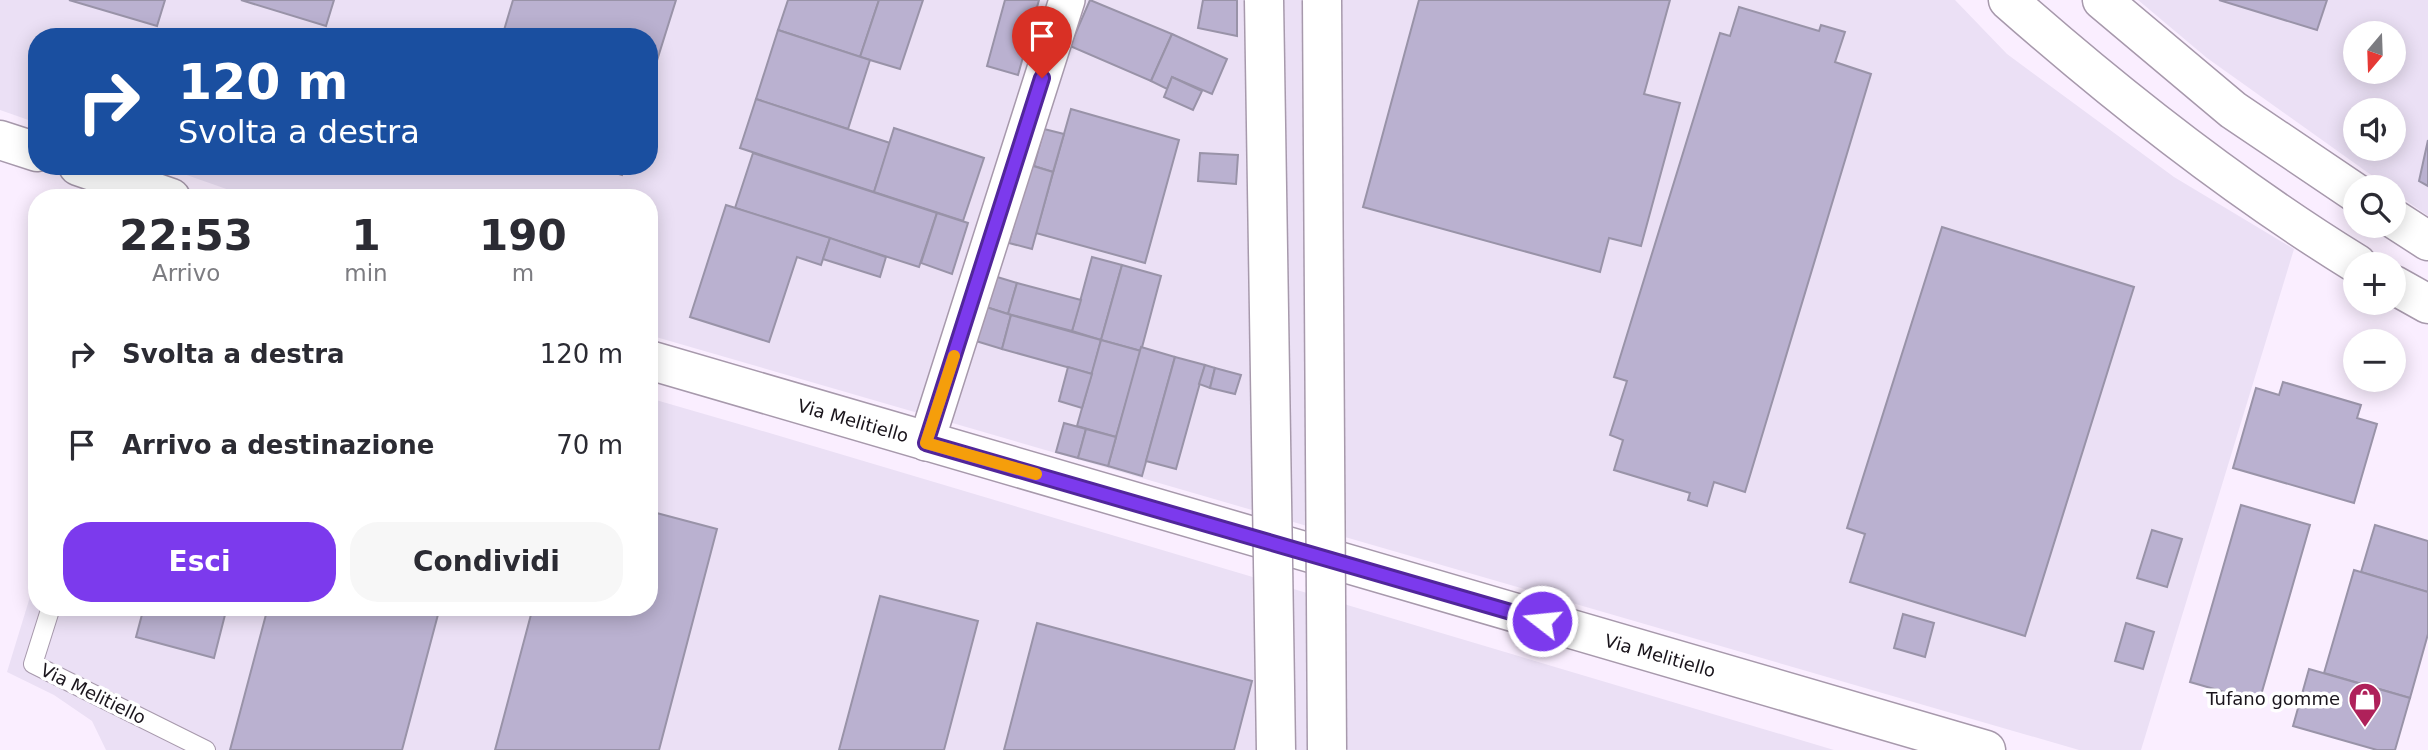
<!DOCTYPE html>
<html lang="it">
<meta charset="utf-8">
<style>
:root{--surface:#fff;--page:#f7f7f7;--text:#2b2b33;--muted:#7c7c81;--accent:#7c3aed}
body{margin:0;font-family:"DejaVu Sans",sans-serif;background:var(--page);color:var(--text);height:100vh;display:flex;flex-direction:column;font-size:26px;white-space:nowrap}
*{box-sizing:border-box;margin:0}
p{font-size:23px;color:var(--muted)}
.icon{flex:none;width:38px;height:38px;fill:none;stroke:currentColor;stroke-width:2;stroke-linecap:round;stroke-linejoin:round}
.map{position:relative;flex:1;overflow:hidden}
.sheet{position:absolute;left:28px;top:189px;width:630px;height:427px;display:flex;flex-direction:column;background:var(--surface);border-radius:28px;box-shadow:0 4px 18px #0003}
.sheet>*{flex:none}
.top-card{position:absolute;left:28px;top:28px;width:630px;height:147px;border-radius:28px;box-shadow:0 4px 18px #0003;background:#1a4fa0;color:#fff;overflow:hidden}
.needle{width:46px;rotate:199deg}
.buttons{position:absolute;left:2343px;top:21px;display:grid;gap:14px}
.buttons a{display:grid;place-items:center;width:63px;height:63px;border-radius:50%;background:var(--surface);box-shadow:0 4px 18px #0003;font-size:35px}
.pin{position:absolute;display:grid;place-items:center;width:60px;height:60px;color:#fff;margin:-72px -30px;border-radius:50% 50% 50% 0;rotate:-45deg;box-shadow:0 0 7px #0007}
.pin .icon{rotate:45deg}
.me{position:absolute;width:77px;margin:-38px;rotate:286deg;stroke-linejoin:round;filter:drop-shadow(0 0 5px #0008)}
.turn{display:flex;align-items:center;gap:24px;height:147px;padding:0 35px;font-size:32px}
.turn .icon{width:91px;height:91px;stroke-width:2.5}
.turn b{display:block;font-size:49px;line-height:60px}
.eta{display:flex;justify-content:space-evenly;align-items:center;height:119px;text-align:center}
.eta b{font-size:42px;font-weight:700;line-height:49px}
.cta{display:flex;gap:14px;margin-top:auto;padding:14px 35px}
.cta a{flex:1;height:80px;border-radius:28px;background:var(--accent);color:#fff;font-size:28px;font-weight:700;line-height:80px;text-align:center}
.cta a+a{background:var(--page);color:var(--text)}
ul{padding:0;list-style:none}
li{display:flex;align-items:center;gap:21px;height:91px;padding:0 35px}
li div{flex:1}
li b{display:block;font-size:26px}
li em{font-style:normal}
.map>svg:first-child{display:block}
.industrial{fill:#ebe0f5;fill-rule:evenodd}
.building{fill:#bab1d0;stroke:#9993a8;stroke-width:2}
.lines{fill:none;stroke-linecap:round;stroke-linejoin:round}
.lane-casing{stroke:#a799ac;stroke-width:20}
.street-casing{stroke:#a799ac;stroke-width:38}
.secondary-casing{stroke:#a799ac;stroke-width:41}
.highway-casing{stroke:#a799ac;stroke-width:41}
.lane{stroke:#fff;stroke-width:18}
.street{stroke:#fff;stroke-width:35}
.secondary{stroke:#fff;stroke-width:38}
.highway{stroke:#fff;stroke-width:38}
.highway-bridge-casing{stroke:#a799ac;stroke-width:41;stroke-linecap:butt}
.highway-bridge{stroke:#fff;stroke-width:38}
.route-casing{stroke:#51269a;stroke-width:18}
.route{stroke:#7c3aed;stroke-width:12}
.slow{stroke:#f59e0b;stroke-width:12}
.labels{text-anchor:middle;stroke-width:7;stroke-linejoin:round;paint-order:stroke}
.street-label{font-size:18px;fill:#1a151c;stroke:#fff}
.poi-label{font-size:18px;fill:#1a151c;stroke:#fff;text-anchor:end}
</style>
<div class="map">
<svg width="2428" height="750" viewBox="0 0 2428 750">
<rect width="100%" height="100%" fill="#faeeff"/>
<!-- industrial -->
<g class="industrial">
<path d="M0 0H1955L2007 54 2174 177 2294 249 2141 750H2079L649 335V198H252L161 166H649V37H37V123L0 110Z"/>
<path d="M2138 0H2428V216L2394 192V187H2388L2207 58ZM2356 33H2394V72H2356ZM2356 110H2394V149H2356Z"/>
<path d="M649 398 749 427 1834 750H106L92 721 54 695 7 672 37 574V607H649Z"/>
</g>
<!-- building -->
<g class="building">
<path d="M69 0H165L157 26Z"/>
<path d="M241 0H334L326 26Z"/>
<path d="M513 0H676L649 86V37H502Z"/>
<path d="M788 0H879L860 57 778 30Z"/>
<path d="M879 0H923L900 69 860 57Z"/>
<path d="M1005 0H1039L1018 75 987 66Z"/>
<path d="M1090 0 1172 34 1151 81 1070 46Z"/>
<path d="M1203 0H1237V36L1198 28Z"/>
<path d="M1419 0H1670L1644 94 1680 103 1641 246 1609 238 1600 272 1363 207Z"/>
<path d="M2219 0H2327L2317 30Z"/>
<path d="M1739 7 1819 31 1821 25 1845 32 1835 62 1871 74 1745 492 1714 482 1707 506 1688 500 1690 493 1614 470 1623 440 1610 435 1627 381 1614 377 1720 33 1730 36Z"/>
<path d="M778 30 870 60 848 129 756 99Z"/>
<path d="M1172 34 1227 59 1212 94 1172 77 1167 89 1151 81Z"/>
<path d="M1172 77 1202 91 1193 110 1164 97Z"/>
<path d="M756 99 890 143 874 192 740 148Z"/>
<path d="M1071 109 1179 140 1145 263 1036 233Z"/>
<path d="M894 128 984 158 963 221 874 192Z"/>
<path d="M1044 129 1064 134 1053 172 1034 166Z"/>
<path d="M2428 140V186L2419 181Z"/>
<path d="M753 153 937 213 919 267 735 208Z"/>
<path d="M1200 153 1238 155 1236 184 1198 181Z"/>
<path d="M1030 165 1053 172 1032 249 1009 243Z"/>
<path d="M592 166H625L622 175Z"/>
<path d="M726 205 830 238 821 265 797 257 769 342 690 317Z"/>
<path d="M937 213 968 223 952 274 921 263Z"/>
<path d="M1942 227 2134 287 2025 636 1850 582 1865 534 1847 528Z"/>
<path d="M830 238 886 257 880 277 823 259Z"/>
<path d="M1092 257 1122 265 1101 340 1072 331Z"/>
<path d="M1122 265 1161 276 1141 351 1101 340Z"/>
<path d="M994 276 1017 283 1008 314 986 307Z"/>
<path d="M1017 283 1081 300 1072 331 1008 314Z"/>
<path d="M986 307 1011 315 1002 349 976 341Z"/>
<path d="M1011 315 1101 340 1092 374 1002 349Z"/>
<path d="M1101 340 1141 351 1116 437 1077 426Z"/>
<path d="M1141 347 1175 357 1142 476 1108 466Z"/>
<path d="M1175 357 1205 365 1176 469 1146 461Z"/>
<path d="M1205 365 1215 368 1210 388 1199 384Z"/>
<path d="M1068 367 1092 374 1082 408 1059 401Z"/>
<path d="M1215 368 1241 375 1235 394 1210 388Z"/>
<path d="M2283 382 2361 405 2357 418 2377 424 2354 503 2233 468 2256 388 2279 395Z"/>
<path d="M1064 423 1086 429 1078 458 1056 452Z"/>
<path d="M1086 429 1116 437 1108 466 1078 458Z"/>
<path d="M2241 505 2310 525 2259 702 2190 682Z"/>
<path d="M649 511 717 529 659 750H495L533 607H649Z"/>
<path d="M2375 525 2428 541V592L2361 572Z"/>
<path d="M2152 530 2182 539 2167 587 2137 578Z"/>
<path d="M2354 570 2428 592V634L2410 698 2324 673Z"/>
<path d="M880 596 978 621 944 750H839Z"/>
<path d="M144 607H227L214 658 136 637Z"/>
<path d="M268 607H440L402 750H230Z"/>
<path d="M1903 614 1934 623 1925 657 1894 648Z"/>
<path d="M1037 623 1252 681 1234 750H1004Z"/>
<path d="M2126 623 2154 632 2143 669 2115 661Z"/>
<path d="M2309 669 2410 698 2395 750H2377L2293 726Z"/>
</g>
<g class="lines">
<defs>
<path id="lane" d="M51 607 33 664 206 750"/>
<path id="street" d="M926 443 1067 0"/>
<g id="secondary">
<path d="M0 140 37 152"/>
<path d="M78 166 171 198"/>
<path d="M649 360 1986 750"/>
</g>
<g id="highway">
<path d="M2008 0C2118 97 2232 187 2357 264"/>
<path d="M2102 0 2233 110 2356 193"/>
<path d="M2394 219 2428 241"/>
<path d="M2394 285 2428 304"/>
</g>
</defs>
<!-- lane casing -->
<use href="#lane" class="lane-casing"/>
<!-- street casing -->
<use href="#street" class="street-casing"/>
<!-- secondary casing -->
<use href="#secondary" class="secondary-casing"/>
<!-- highway casing -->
<use href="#highway" class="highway-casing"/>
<!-- lane -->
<use href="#lane" class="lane"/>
<!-- street -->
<use href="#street" class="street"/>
<!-- secondary -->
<use href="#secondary" class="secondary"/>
<!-- highway -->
<use href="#highway" class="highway"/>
<defs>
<g id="highway-bridge">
<path d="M1264 0 1276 750"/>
<path d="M1322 0 1327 750"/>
</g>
</defs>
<!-- highway-bridge casing -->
<use href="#highway-bridge" class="highway-bridge-casing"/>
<!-- highway-bridge -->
<use href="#highway-bridge" class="highway-bridge"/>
</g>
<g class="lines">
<defs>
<path id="route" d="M1042 78 926 443 1542 621"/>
</defs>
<!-- route casing -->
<use href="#route" class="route-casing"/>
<!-- route -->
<use href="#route" class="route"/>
<!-- slow -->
<path class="slow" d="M954 356 926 443 1036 474"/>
</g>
<!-- icons -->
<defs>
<symbol id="shop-pin" viewBox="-11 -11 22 30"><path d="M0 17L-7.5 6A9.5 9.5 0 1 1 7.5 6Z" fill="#af215a" stroke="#fff"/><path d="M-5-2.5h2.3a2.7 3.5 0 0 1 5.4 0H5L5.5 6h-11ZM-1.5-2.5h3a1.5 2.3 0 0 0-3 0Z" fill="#fff"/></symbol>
</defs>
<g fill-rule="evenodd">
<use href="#shop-pin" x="2346" y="680" width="38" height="52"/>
</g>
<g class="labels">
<!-- street labels -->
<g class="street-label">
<text transform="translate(853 421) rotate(16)" y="6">Via Melitiello</text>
<text transform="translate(1660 656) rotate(16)" y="6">Via Melitiello</text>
<text transform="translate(93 694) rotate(26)" y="6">Via Melitiello</text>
</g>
<!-- poi labels -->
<g class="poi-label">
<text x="2340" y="705">Tufano gomme</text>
</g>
</g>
</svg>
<div class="buttons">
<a><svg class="needle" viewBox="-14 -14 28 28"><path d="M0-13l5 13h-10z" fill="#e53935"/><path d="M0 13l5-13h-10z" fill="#7c7c81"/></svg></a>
<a><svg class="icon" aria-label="sound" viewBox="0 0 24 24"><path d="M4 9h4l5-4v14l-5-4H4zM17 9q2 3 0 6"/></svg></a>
<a><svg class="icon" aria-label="search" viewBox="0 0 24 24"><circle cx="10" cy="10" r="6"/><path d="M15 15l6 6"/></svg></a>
<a>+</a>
<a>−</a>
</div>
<div class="pin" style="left:1042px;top:78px;background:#d93025"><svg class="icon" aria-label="arrive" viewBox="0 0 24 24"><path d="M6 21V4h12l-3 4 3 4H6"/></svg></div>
<svg class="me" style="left:1542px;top:621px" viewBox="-20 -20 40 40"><circle r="17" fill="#7c3aed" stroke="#fff" stroke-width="3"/><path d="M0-11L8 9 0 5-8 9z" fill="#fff"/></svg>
<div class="top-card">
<div class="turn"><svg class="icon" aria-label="right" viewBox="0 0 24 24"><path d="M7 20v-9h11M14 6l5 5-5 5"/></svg><div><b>120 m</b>Svolta a destra</div></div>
</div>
<section class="sheet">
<div class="eta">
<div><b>22:53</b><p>Arrivo</p></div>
<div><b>1</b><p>min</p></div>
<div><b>190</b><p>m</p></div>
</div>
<ul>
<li><svg class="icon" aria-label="right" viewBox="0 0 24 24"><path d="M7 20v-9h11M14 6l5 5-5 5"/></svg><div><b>Svolta a destra</b></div><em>120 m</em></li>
<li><svg class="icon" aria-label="arrive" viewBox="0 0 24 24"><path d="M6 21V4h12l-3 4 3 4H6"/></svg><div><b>Arrivo a destinazione</b></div><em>70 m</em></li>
</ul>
<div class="cta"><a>Esci</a><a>Condividi</a></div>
</section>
</div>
